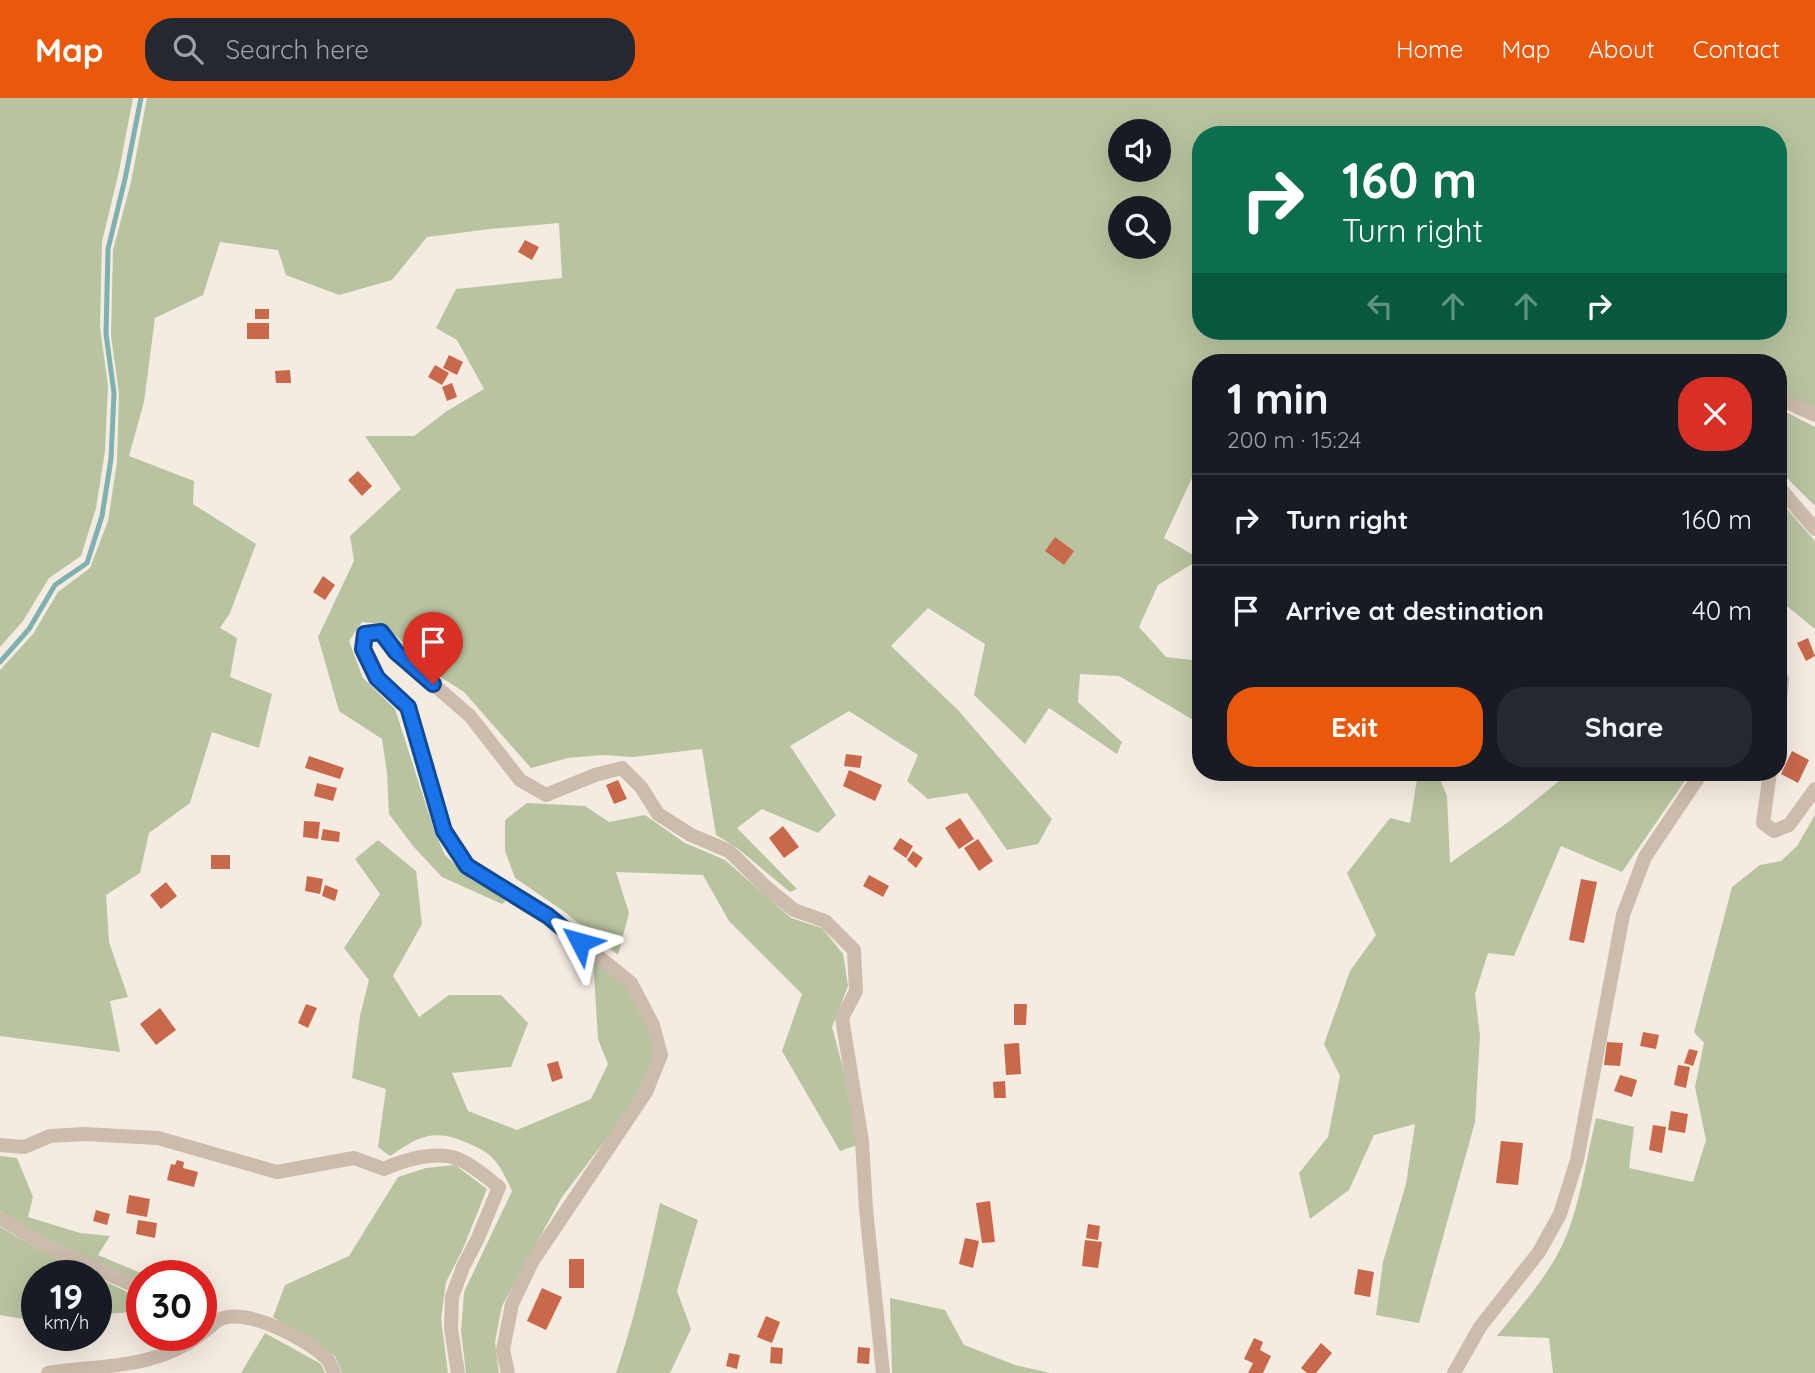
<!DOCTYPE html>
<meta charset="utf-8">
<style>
:root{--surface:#171b24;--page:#242831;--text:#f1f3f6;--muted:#9ea1a6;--line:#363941;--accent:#ea580c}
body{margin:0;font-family:Quicksand,sans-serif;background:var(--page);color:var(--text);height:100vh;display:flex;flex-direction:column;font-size:26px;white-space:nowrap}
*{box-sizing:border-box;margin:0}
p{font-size:23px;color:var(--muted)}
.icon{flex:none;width:38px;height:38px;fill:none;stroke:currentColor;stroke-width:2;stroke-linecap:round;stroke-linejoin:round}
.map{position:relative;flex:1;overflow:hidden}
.details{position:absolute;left:1192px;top:256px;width:595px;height:427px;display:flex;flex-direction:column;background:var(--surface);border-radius:28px;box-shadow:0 7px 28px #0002}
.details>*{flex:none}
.guide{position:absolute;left:1192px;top:28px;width:595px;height:214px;border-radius:28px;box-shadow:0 7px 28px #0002;background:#0b6e4f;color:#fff;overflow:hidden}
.buttons{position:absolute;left:1108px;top:21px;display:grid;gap:14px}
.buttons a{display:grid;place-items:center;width:63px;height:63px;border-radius:50%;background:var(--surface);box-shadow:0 7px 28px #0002;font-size:35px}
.speed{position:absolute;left:21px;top:1162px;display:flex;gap:14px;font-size:35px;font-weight:700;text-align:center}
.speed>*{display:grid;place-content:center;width:91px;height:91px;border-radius:50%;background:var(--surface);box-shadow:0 7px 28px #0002;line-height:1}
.speed small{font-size:18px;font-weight:400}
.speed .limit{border:10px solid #d22;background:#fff;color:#111}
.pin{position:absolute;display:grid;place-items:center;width:60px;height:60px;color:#fff;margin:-72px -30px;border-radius:50% 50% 50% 0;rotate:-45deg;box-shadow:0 0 7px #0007}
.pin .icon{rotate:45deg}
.me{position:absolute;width:77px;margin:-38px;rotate:309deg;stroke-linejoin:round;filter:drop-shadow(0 0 5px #0008)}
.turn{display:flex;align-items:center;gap:24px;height:147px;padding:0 35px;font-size:32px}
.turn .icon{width:91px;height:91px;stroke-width:2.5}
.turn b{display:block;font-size:49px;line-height:60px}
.lanes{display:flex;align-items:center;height:66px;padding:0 35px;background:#0003;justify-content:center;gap:35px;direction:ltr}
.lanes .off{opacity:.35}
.round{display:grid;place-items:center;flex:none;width:74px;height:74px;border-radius:28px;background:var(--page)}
.overview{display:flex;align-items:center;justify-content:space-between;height:119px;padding:0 35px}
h1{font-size:42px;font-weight:700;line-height:52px}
.cta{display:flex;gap:14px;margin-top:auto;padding:14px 35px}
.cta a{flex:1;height:80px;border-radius:28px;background:var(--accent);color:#fff;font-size:28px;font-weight:700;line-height:80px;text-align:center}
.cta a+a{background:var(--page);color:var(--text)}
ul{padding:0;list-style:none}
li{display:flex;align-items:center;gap:21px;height:91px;padding:0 35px;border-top:2px solid var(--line)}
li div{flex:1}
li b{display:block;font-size:26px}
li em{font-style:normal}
header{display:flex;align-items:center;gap:42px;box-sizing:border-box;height:98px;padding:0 35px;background:var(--accent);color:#fff}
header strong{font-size:33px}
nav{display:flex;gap:38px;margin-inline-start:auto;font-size:24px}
.search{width:490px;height:63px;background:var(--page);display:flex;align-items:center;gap:18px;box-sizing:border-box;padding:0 24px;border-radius:28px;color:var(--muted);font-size:26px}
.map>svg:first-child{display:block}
.green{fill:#b8c4a0;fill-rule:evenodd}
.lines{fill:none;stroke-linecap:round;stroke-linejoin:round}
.stream{stroke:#7fb0b2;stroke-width:5}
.building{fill:#c8694b}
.street{stroke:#cdbbac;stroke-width:14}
.route-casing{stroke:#114b97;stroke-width:18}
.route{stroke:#1a73e8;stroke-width:12}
</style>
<header>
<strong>Map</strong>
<div class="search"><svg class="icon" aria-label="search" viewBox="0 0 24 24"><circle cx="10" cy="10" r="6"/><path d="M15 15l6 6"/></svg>Search here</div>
<nav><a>Home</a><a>Map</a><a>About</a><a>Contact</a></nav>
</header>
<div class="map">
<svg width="1815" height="1275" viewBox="0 0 1815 1275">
<rect width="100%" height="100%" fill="#f4ebe1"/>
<!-- green -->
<g class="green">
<path d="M0 0H133L119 73 102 144 100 229 108 288 105 353 96 410 81 458 49 480 23 523 0 549Z"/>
<path d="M147 0H1815V311L1778 293V264H1735L1730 261 1717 264H1200V363L1164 440 1200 461 1158 487 1139 529 1166 559 1200 563V626L1119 578 1080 576 1078 604 1122 644 1117 656 1049 610 1025 646 974 597 985 546 928 510 891 548 958 612 1052 721 1038 746 1007 752 967 695 928 701 907 683 918 657 849 613 790 648 836 717 818 735 762 711 737 730 797 791 790 794 736 749 716 737 702 651 633 659 603 657 568 660 531 670 464 594 422 567 402 543 381 526 362 524 349 543 363 580 395 611 434 732 445 757 470 781 506 800 505 804 502 806 442 779 413 748 389 716 387 675 382 641 339 613 318 539 354 463 350 438 401 391 365 338H414L447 313 484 291 457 242 436 230 456 191 562 180 559 125 490 131 427 139 392 182 339 197 286 177 278 152 220 144 203 197 155 220 144 304 129 358 194 383 193 406 256 446 230 515 220 530 237 540 230 579 272 596 259 650 212 634 190 705 149 735 140 775 106 797 109 844 128 899 110 903 120 954 0 938V572L33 536 58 494 90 470 108 423 117 364 119 295 111 238 113 152 131 84ZM1120 33H1158V72H1120ZM1200 37H1778V233H1200ZM1120 110H1158V149H1120Z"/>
<path d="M1778 310 1815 329V408L1778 371Z"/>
<path d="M1778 401 1815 443V531L1778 501Z"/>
<path d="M1415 674H1437L1447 698 1450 765 1511 722 1569 675 1691 674 1622 774 1561 748 1514 858 1488 855 1475 896 1480 938 1475 1024 1419 1225 1376 1217 1383 1164 1406 1086 1415 1026 1374 1037 1349 1092 1310 1121 1299 1075 1328 1039 1340 978 1324 946 1350 873 1376 837 1347 775 1390 720 1410 725 1417 681Z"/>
<path d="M527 705 585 708 609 724 645 717 685 745 725 762 791 820 822 830 843 856 848 888 832 929 843 970 857 1047 840 1053 782 953 802 896 729 823 703 777 616 774 629 815 618 857 562 812 515 780 505 753V722Z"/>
<path d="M1815 717V1275H1553L1549 1240 1497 1238C1525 1203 1557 1169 1571 1125 1582 1093 1588 1053 1596 1020L1634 1029 1629 1070 1693 1084 1706 1042 1695 989 1704 945 1694 934 1732 789 1760 767 1781 763 1797 748Z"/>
<path d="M378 742 416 773 422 826 393 878 419 919 449 897H501L528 925 511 969 452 975 468 1013 517 1032 591 1001 608 966 598 941 593 860 627 885 650 931 655 955 639 993 610 1036 562 1099 502 1208 495 1244 499 1275H466L461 1233 464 1194 512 1093C498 1062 492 1054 460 1042 451 1038 438 1036 428 1038 414 1041 402 1050 390 1058L378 1049 386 991 352 980 360 918 369 882 344 850 380 796 355 761Z"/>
<path d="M0 1058 17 1060 33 1099 28 1119 80 1135 110 1138 98 1157 148 1178H142V1187L13 1124 0 1112Z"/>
<path d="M455 1067 487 1091 462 1153 446 1184 441 1221 448 1275H342L335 1258 273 1219 285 1187 349 1158 398 1079 426 1070Z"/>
<path d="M660 1105 698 1122 677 1193 691 1231 670 1275H616C635 1219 648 1162 660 1105Z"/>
<path d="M0 1129 45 1155 94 1178H37V1223L0 1217Z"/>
<path d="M96 1179 142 1201V1213L96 1217Z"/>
<path d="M890 1200 945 1212 964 1247 1015 1267 1050 1275H892Z"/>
<path d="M265 1235 321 1266 325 1275H241Z"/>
</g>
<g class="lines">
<!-- stream -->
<path class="stream" d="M0 564 29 531 55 487 87 465 102 418 111 361 114 295 106 236 108 151 125 81 141 0"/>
</g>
<!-- building -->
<g class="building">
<path d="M525 142 539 149 532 162 518 154Z"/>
<rect x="255" y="211" width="14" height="10"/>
<rect x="247" y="225" width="22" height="16"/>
<path d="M449 257 463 264 457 277 443 270Z"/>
<path d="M435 267 449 275 442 287 428 279Z"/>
<path d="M290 272 291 285H276L275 273Z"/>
<path d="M452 285 457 299 447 303 442 289Z"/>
<path d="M358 373 372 388 362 398 348 382Z"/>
<path d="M1055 439 1074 453 1064 467 1045 453Z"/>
<path d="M323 478 335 487 325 502 313 494Z"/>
<path d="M1808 540 1815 558 1806 563 1797 545Z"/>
<path d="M1792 653 1809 662 1798 685 1781 676Z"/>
<path d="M846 656 862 658 860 670 844 668Z"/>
<path d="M309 658 344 670 340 681 305 670Z"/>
<path d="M849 672 882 687 875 703 843 688Z"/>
<path d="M618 682 627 701 614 706 606 687Z"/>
<path d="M317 685 337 690 333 703 314 698Z"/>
<path d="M960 720 974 741 959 751 945 730Z"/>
<path d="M304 723 320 724 318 741 303 739Z"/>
<path d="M783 728 799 749 784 760 769 740Z"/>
<path d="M323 731 340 734 339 744 321 742Z"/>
<path d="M900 740 913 748 906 760 893 751Z"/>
<path d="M978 741 993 763 979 773 964 750Z"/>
<path d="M913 753 923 760 916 770 907 762Z"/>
<rect x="211" y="757" width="19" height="14"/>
<path d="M869 777 889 788 883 799 863 788Z"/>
<path d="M307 778 323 781 320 796 305 793Z"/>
<path d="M1581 781 1597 784 1584 845 1569 842Z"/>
<path d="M166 784 177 798 161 811 150 797Z"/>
<path d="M325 787 338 792 335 803 322 798Z"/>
<path d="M306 906 317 910 308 930 298 925Z"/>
<path d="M1014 906H1027L1026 927H1014Z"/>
<path d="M160 910 176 932 156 947 140 926Z"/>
<path d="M1643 934 1659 937 1656 951 1640 948Z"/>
<path d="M1607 944 1623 945 1620 968 1604 967Z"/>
<path d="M1019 945 1021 976 1006 977 1004 946Z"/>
<path d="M1689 951 1698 953 1693 968 1684 965Z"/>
<path d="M558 963 563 980 552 984 547 966Z"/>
<path d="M1678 967 1690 969 1686 990 1674 987Z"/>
<path d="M1620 977 1637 982 1632 999 1614 993Z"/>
<path d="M1005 983 1006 1000H994L993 984Z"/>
<path d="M1671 1013 1688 1016 1685 1035 1668 1032Z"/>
<path d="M1653 1027 1666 1029 1662 1055 1649 1052Z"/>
<path d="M1501 1043 1523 1045 1518 1087 1496 1085Z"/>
<path d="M177 1062 184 1064 183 1070 198 1074 194 1089 167 1082 171 1066 175 1067Z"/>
<path d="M129 1097 150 1101 147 1119 126 1115Z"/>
<path d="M990 1103 995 1144 982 1145 976 1105Z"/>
<path d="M96 1112 110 1116 107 1127 93 1123Z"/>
<path d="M138 1122 157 1125 155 1140 136 1136Z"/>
<path d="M1088 1126 1100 1128 1098 1142 1086 1140Z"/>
<path d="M965 1140 979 1143 973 1170 959 1166Z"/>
<path d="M1085 1142 1102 1144 1098 1170 1082 1168Z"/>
<rect x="569" y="1161" width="15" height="29"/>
<path d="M1358 1171 1374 1174 1370 1199 1354 1196Z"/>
<path d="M542 1190 562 1199 546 1232 527 1223Z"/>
<path d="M766 1218 780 1224 772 1245 757 1239Z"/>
<path d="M1254 1240 1263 1244 1260 1252 1271 1258 1263 1275H1248L1253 1265 1244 1261Z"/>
<path d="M1321 1245 1332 1255 1316 1275H1307L1301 1270Z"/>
<path d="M771 1249 783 1250 782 1266 770 1265Z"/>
<path d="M858 1249 870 1250 869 1266 857 1265Z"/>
<path d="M729 1255 740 1257 737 1271 726 1268Z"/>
</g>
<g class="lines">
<!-- street -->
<g class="street">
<path d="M1778 300 1815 317"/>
<path d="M1778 388 1815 431"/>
<path d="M1778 576 1782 581 1778 622"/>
<path d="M1770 674 1763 725 1774 733 1789 727 1815 691"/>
<path d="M0 1047 24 1049 50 1038 84 1036 158 1040 277 1074 354 1060 384 1071C403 1062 437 1052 458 1061 473 1067 487 1080 499 1089L478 1140 463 1169 452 1199 451 1231 458 1275"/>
<path d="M0 1120 48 1149 142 1191"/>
<path d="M201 1209 204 1210 210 1229"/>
<path d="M201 1236C207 1232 216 1222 223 1220 251 1212 308 1241 327 1261 330 1264 332 1270 334 1275"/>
<path d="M48 1275C99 1267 156 1271 200 1237"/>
<path d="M508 1275 503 1252 512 1206 532 1164 646 994 661 957 653 927 631 885 548 818 467 768 444 733 408 609 377 580 363 551 365 536 381 534 396 554 470 618 520 682 546 697 595 677 622 670 641 689 658 716 691 737 729 753 767 790 794 812 825 823 854 852 856 893 842 920 862 1043 866 1111 883 1275"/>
<path d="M1454 1275 1480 1229 1539 1154 1560 1116 1577 1062 1623 817 1645 759 1702 674"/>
</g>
</g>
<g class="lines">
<defs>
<path id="route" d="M433 586 396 554 381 534 365 536 363 551 377 580 408 609 444 733 467 768 548 818 580 844"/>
</defs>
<!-- route casing -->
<use href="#route" class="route-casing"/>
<!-- route -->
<use href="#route" class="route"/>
</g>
</svg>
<div class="buttons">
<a><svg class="icon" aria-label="sound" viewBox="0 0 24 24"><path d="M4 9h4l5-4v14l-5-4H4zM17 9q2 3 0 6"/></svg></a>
<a><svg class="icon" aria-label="search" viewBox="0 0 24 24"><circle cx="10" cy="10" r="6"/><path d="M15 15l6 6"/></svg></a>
</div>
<div class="speed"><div>19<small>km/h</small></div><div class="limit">30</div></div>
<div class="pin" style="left:433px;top:586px;background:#d93025"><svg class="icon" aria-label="arrive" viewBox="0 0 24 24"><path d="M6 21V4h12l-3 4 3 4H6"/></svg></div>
<svg class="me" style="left:580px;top:844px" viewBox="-20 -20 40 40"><path d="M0-17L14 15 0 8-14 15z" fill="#1a73e8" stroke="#fff" stroke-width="4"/></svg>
<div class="guide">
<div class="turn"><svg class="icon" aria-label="right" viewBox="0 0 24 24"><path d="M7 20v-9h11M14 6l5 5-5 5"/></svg><div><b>160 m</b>Turn right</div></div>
<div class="lanes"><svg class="icon off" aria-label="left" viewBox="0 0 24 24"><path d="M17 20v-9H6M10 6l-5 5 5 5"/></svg><svg class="icon off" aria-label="ahead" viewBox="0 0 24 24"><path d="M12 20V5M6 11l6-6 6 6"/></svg><svg class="icon off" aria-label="ahead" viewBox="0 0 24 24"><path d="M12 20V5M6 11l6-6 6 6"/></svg><svg class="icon" aria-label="right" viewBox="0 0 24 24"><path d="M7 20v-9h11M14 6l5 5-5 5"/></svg></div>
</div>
<section class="details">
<div class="overview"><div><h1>1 min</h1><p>200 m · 15:24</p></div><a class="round" style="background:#d93025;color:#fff"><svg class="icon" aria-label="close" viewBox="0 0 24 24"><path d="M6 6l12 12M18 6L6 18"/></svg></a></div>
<ul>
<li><svg class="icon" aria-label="right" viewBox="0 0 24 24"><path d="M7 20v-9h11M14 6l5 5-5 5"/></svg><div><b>Turn right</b></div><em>160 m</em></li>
<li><svg class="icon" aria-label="arrive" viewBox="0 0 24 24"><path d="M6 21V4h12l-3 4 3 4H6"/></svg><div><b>Arrive at destination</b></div><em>40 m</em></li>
</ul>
<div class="cta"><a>Exit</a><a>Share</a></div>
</section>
</div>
